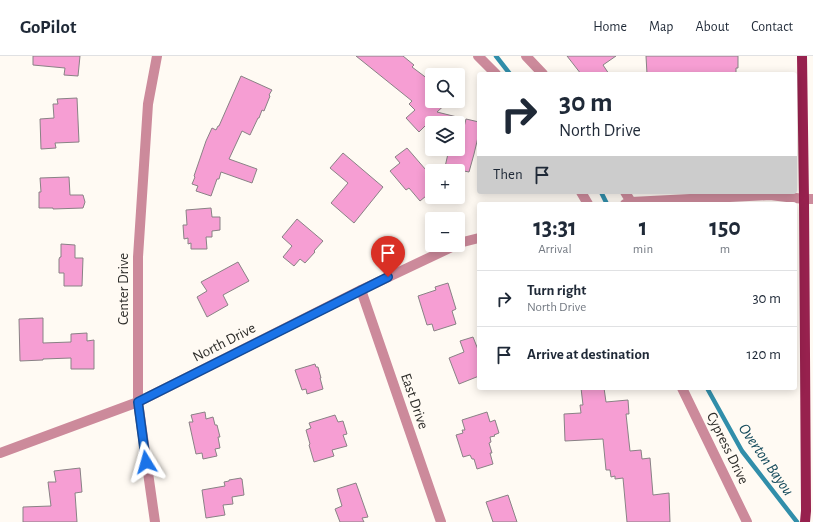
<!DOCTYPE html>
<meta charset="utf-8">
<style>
:root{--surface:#fff;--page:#f6f6f7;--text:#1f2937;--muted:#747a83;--line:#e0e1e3}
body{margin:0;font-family:"Alegreya Sans",sans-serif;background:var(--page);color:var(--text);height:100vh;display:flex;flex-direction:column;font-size:15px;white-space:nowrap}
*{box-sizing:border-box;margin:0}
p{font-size:13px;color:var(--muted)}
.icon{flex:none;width:22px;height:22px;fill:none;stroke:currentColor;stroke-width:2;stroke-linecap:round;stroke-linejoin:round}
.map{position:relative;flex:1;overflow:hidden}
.details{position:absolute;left:477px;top:146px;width:320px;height:188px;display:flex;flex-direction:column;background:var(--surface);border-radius:4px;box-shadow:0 2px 10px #0003}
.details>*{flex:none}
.banner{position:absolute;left:477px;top:16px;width:320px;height:122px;border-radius:4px;box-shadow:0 2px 10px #0003;background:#fff;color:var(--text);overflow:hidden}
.buttons{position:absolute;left:425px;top:12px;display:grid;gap:8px}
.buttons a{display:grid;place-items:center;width:40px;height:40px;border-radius:4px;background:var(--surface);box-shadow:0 2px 10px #0003;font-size:20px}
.pin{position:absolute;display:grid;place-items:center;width:34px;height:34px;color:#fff;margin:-41px -17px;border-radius:50% 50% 50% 0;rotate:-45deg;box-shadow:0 0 4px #0007}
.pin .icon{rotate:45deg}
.me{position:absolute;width:44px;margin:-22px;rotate:352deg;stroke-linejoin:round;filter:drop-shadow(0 0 3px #0008)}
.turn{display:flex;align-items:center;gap:14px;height:84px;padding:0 16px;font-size:18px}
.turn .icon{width:52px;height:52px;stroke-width:2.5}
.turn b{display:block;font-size:28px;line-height:34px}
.then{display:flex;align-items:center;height:38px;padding:0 16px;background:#0003;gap:8px;font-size:15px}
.eta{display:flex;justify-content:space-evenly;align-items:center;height:68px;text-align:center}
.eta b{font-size:24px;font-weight:700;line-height:28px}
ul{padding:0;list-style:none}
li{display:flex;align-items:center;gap:12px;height:56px;padding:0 16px;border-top:1px solid var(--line)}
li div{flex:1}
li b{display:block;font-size:15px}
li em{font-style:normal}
header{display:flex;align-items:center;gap:24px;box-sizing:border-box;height:56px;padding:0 20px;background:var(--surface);border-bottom:1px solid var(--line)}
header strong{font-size:19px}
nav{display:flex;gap:22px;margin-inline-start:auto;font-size:14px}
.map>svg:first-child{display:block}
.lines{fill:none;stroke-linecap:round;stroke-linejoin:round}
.stream{stroke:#318eaa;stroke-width:4.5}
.building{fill:#f69ed3;stroke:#898285}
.minor{stroke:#cc8a9b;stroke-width:10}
.major{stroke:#97214e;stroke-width:10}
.route-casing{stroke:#114b97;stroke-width:10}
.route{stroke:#1a73e8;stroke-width:7}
.labels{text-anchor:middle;stroke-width:3;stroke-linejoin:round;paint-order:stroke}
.street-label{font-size:15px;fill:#2c2b28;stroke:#fffaf3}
.water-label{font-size:16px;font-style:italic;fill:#144a5b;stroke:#fffaf3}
</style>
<header>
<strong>GoPilot</strong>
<nav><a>Home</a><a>Map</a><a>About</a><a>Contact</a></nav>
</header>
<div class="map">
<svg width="813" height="466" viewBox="0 0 813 466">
<rect width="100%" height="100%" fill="#fffaf3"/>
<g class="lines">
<!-- stream -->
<g class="stream">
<path d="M496 0 510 18"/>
<path d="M601 136 607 148"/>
<path d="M707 332 742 395 797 466"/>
</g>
</g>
<!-- building -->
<g class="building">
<path d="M33 0H80L78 20 64 19 65 12 33 9Z"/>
<path d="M356 0H403L414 9 412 11 432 26V45H449L437 56 461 62V67H428L419 76 406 62 415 54 409 48 412 45Z"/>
<path d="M567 0H616L603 9 609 18H581Z"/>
<path d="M646 0H738V12H736V17L647 18Z"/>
<path d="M241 20 272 34 269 39 270 40 264 55 262 54 259 62H258L250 79 242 75 229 103 257 113 252 127 221 116 219 123H217L211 140 196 135 198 130 192 128 195 121 194 120 206 85 212 72 216 74 218 70H219Z"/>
<path d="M77 42 79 86 55 87 56 92 41 93 40 63 54 62 53 48H58L57 43Z"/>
<path d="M466 63 479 66V77L474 98 469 116 459 114V115L445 111 449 93H458V80L461 83Z"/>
<path d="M407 92 432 121V135L420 145 409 132 406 134 390 115 400 107 395 101Z"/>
<path d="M343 97 383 131 354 167 331 147 348 127 330 112Z"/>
<path d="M69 121 70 139H83L85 146 83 152 53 153V152H39V136H41L40 122Z"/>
<path d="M211 152 212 161H220V174L212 175V181H206L207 193H191V187L188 188V182L184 183 183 169H187L186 154Z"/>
<path d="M297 163 323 185 314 195 315 196 305 207 300 203 294 210 283 201 292 190 282 181Z"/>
<path d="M61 188 75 189V202H83L82 230H64V217H59V203L60 201H61Z"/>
<path d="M238 206 249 225 223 239 228 249 207 261 197 241 207 235 201 226Z"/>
<path d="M448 227 456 253 452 255 456 268 434 275 432 268 427 269 418 240 436 234 435 231Z"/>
<path d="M43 262V287L71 286V278L87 277V285L94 284V313H71V302L43 303V304L20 305 19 263Z"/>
<path d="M473 281 479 296V320L459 328 449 302 464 296 460 285Z"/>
<path d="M315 308 316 311H318L321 322H320L323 333 307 338 306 333 302 334 295 314Z"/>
<path d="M581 332H604L606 346 628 344 629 358H626L630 395 641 394 642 403 650 402 653 439 669 437 670 466H627L623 422 615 423V420L611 421 610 414H606L603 383 565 385 564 358 581 357 580 349H583Z"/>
<path d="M205 356 206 363 213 361 215 369H217L220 381H218L220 392 215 393 217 400 203 403 202 397 196 398 189 366H193L191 359Z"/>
<path d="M487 356 490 366 495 364 499 377 494 379 495 380 490 381 491 386 489 387 492 397H490L493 408 477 413 474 403H472L470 399 463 401 456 379 463 377 462 374H465L462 364Z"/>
<path d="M335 359 338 366 343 365 347 378 343 379 347 390 332 394 334 400 314 406 309 389 310 388 306 374 311 372 309 367Z"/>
<path d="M80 412 82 436 75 437 77 466H23V451L51 450 48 426H56L54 415Z"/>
<path d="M241 422V423H242L244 439 232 441 233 448 223 449 225 459 206 462 202 434 225 430 224 426 229 425V424Z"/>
<path d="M356 427 368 461 362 462 364 466H340L335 453 342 450 337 433Z"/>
<path d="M508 439 517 466H493L486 446Z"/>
</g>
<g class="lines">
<!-- minor -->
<g class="minor">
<path d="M478 0 496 18"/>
<path d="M526 0 543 18"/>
<path d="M581 136 588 148"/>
<path d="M625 136 631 146"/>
<path d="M625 148 631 146 770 139 804 143H813"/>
<path d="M458 188 463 186 479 182"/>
<path d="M361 234 441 466"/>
<path d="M682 332 747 466"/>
<path d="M0 397 138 346 361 234 456 189"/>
<path d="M155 466 138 346V201L148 48 157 0"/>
</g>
<!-- major -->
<path class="major" d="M802 0 804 143 806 455 805 466"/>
</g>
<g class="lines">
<defs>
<path id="route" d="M146 406 138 346 388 221"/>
</defs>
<!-- route casing -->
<use href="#route" class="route-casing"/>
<!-- route -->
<use href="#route" class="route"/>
</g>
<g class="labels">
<!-- street labels -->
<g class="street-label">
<text transform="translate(123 233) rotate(-90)" y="5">Center Drive</text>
<text transform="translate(224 286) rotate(-27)" y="5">North Drive</text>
<text transform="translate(415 345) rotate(71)" y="5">East Drive</text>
<text transform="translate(728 392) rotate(64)" y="5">Cypress Drive</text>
</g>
<!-- water labels -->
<g class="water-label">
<text transform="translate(767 403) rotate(55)" y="6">Overton Bayou</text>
</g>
</g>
</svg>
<div class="buttons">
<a><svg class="icon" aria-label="search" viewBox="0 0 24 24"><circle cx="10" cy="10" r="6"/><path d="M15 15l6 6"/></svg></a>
<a><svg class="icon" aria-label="layers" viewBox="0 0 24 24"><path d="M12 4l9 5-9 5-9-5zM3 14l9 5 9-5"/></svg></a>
<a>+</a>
<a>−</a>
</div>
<div class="pin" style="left:388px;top:221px;background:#d93025"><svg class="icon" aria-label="arrive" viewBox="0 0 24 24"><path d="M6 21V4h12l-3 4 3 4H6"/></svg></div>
<svg class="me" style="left:146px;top:406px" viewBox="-20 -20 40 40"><path d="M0-17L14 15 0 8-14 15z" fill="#1a73e8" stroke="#fff" stroke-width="4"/></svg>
<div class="banner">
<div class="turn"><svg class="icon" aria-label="right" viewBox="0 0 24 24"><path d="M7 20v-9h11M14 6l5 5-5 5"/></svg><div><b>30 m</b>North Drive</div></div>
<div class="then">Then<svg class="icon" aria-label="arrive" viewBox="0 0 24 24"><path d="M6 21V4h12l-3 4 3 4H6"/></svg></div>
</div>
<section class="details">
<div class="eta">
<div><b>13:31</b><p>Arrival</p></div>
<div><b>1</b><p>min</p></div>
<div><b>150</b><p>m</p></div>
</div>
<ul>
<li><svg class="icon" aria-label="right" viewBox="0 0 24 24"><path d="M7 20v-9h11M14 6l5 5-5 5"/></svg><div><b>Turn right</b><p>North Drive</p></div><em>30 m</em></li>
<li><svg class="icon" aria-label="arrive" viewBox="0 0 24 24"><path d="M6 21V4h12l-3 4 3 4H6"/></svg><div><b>Arrive at destination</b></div><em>120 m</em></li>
</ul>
</section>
</div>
